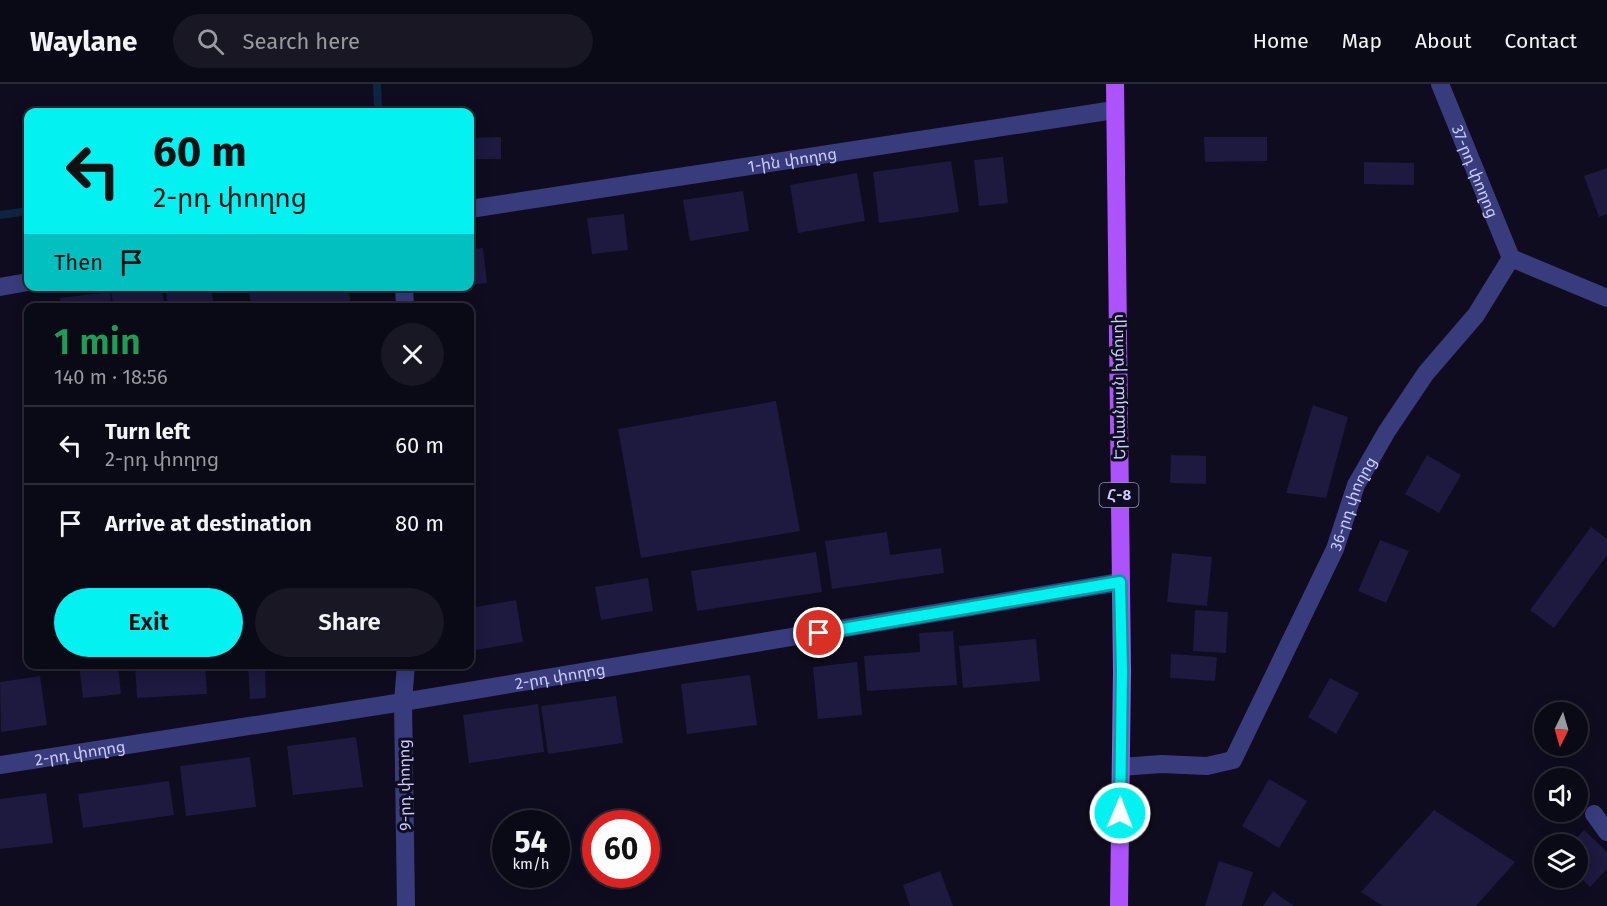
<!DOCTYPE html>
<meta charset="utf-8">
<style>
:root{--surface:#0a0916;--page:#181723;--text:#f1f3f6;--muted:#999aa1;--line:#2a2a35;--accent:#04f1f1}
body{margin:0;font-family:"Fira Sans","Noto Sans Armenian",sans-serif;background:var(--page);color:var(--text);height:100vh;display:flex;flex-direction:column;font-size:22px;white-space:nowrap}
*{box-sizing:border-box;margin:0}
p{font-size:20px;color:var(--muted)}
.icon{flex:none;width:33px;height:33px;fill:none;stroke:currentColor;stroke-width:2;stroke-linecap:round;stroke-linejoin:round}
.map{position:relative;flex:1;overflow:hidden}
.drawer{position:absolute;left:24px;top:219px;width:450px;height:366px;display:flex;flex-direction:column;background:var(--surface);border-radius:12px;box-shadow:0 3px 15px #0003,0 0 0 2px var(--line)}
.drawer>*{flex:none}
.hud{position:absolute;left:24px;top:24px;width:450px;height:183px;border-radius:12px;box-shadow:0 3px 15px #0003,0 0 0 2px var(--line);background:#04f1f1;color:#111;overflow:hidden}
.needle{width:39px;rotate:185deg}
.fabs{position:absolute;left:1534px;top:618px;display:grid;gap:12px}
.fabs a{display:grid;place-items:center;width:54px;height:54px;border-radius:50%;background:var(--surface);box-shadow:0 3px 15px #0003,0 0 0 2px var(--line);font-size:30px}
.speed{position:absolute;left:492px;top:726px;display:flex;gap:12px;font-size:30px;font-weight:700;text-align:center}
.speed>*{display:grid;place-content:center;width:78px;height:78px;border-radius:50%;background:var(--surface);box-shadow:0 3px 15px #0003,0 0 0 2px var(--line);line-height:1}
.speed small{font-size:15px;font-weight:400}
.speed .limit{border:9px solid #d22;background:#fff;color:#111}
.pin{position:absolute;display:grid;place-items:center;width:51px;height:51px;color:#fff;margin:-26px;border:3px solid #fff;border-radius:50%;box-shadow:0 2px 6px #0007}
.me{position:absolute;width:66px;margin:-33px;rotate:1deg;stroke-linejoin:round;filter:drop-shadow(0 0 4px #0008)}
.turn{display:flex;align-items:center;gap:21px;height:126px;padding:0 30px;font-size:27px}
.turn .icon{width:78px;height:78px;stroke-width:2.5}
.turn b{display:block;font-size:42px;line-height:51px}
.then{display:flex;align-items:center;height:57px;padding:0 30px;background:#0003;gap:12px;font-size:22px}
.round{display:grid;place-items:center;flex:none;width:63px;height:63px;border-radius:32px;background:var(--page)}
.overview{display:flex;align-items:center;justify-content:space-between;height:102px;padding:0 30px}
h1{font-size:36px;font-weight:600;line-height:45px;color:#1e9e55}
.button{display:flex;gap:12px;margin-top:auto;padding:12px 30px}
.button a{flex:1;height:69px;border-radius:36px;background:var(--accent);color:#111;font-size:24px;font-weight:600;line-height:69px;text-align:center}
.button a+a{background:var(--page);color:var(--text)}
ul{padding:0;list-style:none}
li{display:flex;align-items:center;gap:18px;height:78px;padding:0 30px;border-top:2px solid var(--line)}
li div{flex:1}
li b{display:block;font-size:22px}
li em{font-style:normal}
header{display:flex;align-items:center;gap:36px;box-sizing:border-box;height:84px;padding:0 30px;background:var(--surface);border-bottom:2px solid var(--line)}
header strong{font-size:28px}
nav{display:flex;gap:33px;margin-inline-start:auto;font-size:21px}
.search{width:420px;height:54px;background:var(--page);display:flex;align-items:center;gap:15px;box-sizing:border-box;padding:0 21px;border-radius:33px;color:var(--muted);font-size:22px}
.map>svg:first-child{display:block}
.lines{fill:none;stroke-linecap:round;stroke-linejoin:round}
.stream{stroke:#0c2642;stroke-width:8}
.building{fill:#1d193f}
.minor{stroke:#383c7d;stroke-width:18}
.major{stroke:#ac53fc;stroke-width:18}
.route-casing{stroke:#039d9d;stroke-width:15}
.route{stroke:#04f1f1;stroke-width:10}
.labels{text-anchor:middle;stroke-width:6;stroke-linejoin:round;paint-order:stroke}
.shield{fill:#0e0c1e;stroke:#9292bb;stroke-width:1.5}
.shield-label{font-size:15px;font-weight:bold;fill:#cbcbfe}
.street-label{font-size:16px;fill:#cbcbfe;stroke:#0e0c1e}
</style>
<header>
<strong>Waylane</strong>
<div class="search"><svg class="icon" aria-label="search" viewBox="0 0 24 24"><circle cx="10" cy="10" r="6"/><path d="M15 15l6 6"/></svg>Search here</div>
<nav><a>Home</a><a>Map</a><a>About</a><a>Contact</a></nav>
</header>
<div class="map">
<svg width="1607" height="822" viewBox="0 0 1607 822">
<rect width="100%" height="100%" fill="#0e0c1e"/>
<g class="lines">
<!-- stream -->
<g class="stream">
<path d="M375 28 378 23 377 0"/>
<path d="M0 131 28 127"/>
</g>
</g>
<!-- building -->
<g class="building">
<path d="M501 53V75H470V54Z"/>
<path d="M1204 53H1267V77L1205 78Z"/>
<path d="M1003 73 1008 119 979 122 974 76Z"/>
<path d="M951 77 959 128 879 139 873 88Z"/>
<path d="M1364 78 1414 79V101L1364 100Z"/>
<path d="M1607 84V130L1599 133 1584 92Z"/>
<path d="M857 89 865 137 798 149 790 101Z"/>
<path d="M743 107 749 147 690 157 683 116Z"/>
<path d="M624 130 628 166 592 170 587 134Z"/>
<path d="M483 164 487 199 470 201V165Z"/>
<path d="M140 202H161L165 224H114L111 208Z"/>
<path d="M165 202H211L214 224H168Z"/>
<path d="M248 202H348L351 220 328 224H252Z"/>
<path d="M110 208 112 224H62L60 214Z"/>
<path d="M776 317 800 447 641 474 618 345Z"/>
<path d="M1313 321 1348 333 1326 414 1286 409Z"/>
<path d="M1171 371 1206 372V400L1170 399Z"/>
<path d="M1427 371 1461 391 1439 429 1405 410Z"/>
<path d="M1591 443 1607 455V471L1554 544 1530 526Z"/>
<path d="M887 448 890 471 941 464 944 489 832 505 825 457Z"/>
<path d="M1380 456 1409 467 1386 519 1358 507Z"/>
<path d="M816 468 822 508 697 527 691 487Z"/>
<path d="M1172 469 1212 473 1207 522 1167 518Z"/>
<path d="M648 494 653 527 601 536 595 503Z"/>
<path d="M516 516 523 558 470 567V524Z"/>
<path d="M1195 526 1228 528 1226 569 1193 567Z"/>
<path d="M953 547 957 601 867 607 864 572 920 568 919 549Z"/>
<path d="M1036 555 1040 597 963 604 959 562Z"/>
<path d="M1171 570 1217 573 1215 597 1170 594Z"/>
<path d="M857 578 862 631 818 635 813 583Z"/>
<path d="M79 580H118L121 610 83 614Z"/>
<path d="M135 580H205L207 610 137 614Z"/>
<path d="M248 580H301V582L265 584 266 614 250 615Z"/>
<path d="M750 591 757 641 687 650 681 600Z"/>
<path d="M40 592 47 641 1 648 0 598Z"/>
<path d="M1330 594 1359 609 1336 650 1308 633Z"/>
<path d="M616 612 623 659 548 670 541 622Z"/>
<path d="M538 620 544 668 469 679 463 631Z"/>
<path d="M356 653 363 703 293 711 287 662Z"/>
<path d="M250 673 256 723 186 732 180 682Z"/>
<path d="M1269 695 1307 717 1279 764 1242 742Z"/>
<path d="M169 697 174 731 83 744 78 710Z"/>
<path d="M46 709 53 759 0 765V715Z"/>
<path d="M1434 726 1515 778 1476 822H1383L1361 808Z"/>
<path d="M1584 746 1607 768V785L1590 803 1578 791V760H1571Z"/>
<path d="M1219 777 1253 788 1242 822H1205Z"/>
<path d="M940 787 953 822H910L903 801Z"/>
<path d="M1273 807 1294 822H1263Z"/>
</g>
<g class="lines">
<!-- minor -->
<g class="minor">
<path id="s1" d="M1440 0 1511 174"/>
<path id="s2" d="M470 125 1114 26"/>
<path d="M1511 174 1607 214"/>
<path d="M404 202 405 224"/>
<path d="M0 203 28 198"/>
<path id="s3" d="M0 681 403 618 1120 498"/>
<path id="s4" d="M1121 683 1161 680 1207 682 1233 676 1335 465 1356 401 1387 347 1426 289 1476 231 1511 174"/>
<path d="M1594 730 1607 748"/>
<path d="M406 822 403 618 406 580"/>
</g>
<!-- major -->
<path class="major" d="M1115 0 1122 587 1119 822"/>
</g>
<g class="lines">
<defs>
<path id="route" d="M819 549 1120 498 1122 587 1120 729"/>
</defs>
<!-- route casing -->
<use href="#route" class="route-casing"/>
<!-- route -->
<use href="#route" class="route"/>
</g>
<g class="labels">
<!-- shield labels -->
<rect class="shield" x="1099.5" y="399" width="39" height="24" rx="4.5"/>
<g class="shield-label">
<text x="1119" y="416">Հ-8</text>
</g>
<!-- street labels -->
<g class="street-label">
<text dy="6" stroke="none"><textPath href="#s2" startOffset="326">1-ին փողոց</textPath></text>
<text dy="6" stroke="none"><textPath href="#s1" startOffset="94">37-րդ փողոց</textPath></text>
<text transform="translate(1118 303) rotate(-91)" y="6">Երևանյան խճուղի</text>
<text dy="6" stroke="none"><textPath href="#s4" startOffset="396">36-րդ փողոց</textPath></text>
<text dy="6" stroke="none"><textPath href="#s3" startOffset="567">2-րդ փողոց</textPath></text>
<text dy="6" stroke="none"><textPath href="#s3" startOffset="81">2-րդ փողոց</textPath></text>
<text transform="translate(404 701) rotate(-91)" y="6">9-րդ փողոց</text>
</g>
</g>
</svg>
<div class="fabs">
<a><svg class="needle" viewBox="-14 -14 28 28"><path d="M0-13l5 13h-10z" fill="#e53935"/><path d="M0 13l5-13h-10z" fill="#999aa1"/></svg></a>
<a><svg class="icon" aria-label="sound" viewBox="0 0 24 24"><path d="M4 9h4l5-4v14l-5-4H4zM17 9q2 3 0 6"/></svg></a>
<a><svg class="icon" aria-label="layers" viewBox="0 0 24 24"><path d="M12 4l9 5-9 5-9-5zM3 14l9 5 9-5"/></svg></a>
</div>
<div class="speed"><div>54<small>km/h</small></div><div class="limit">60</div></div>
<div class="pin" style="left:819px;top:549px;background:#d93025"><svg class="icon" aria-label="arrive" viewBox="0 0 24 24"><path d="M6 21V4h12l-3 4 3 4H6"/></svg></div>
<svg class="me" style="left:1120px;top:729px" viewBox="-20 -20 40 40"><circle r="17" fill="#04f1f1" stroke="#fff" stroke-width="3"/><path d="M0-11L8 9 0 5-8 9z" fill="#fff"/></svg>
<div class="hud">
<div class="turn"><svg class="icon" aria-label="left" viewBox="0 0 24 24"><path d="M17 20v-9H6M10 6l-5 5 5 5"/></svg><div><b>60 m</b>2-րդ փողոց</div></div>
<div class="then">Then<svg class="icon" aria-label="arrive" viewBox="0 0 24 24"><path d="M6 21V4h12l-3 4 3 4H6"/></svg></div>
</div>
<section class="drawer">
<div class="overview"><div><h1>1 min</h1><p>140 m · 18:56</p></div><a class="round"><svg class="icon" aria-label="close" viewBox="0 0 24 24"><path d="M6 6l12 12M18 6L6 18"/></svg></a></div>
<ul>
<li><svg class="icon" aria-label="left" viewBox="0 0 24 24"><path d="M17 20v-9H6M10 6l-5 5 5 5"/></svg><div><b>Turn left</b><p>2-րդ փողոց</p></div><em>60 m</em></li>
<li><svg class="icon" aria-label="arrive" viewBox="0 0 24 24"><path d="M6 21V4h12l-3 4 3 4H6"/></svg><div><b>Arrive at destination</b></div><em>80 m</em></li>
</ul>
<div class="button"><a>Exit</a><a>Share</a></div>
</section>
</div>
